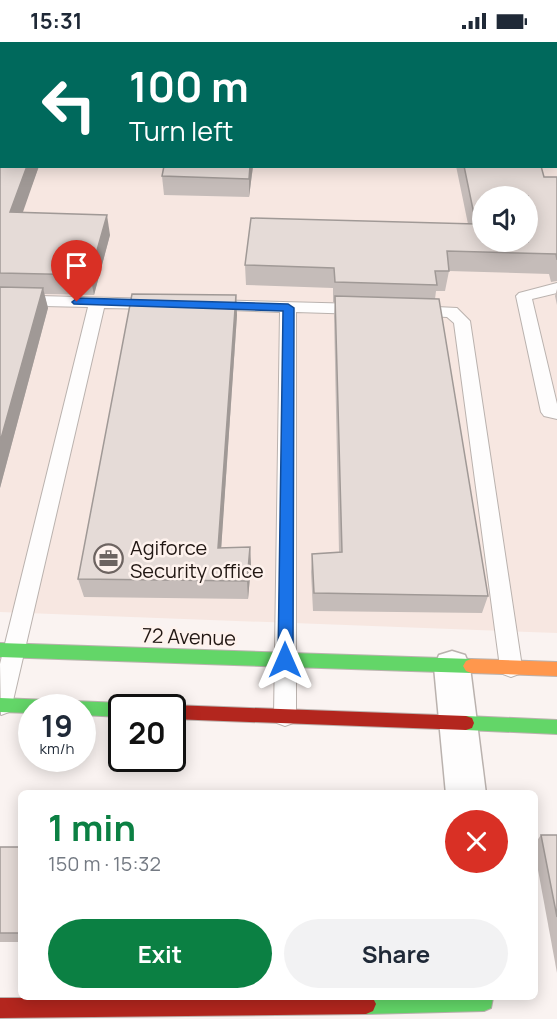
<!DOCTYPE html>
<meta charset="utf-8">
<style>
:root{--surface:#fff;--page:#f2f2f3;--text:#1f2937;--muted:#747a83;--accent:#0b8043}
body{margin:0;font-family:Manrope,sans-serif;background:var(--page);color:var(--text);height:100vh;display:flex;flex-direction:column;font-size:22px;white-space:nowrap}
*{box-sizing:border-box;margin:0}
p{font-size:20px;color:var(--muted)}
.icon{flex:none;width:33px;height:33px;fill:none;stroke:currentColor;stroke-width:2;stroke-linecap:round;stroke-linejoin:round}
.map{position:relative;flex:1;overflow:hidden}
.panel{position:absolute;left:18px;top:748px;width:520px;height:210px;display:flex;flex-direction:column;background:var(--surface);border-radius:9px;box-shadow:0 3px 15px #0003}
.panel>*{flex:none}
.banner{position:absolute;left:0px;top:0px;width:558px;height:126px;box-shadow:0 3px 15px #0003;background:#00695c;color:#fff;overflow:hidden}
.fabs{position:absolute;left:472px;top:144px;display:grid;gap:12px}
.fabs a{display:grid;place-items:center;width:66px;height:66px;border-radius:50%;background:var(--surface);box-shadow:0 3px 15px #0003;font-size:30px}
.speed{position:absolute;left:18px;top:652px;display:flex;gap:12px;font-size:30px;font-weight:700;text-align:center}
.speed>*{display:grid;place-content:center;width:78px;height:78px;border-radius:50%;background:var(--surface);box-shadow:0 3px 15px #0003;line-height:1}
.speed small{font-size:15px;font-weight:400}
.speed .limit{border:3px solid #111;border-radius:9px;background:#fff;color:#111}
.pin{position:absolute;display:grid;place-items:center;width:51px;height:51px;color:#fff;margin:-62px -26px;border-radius:50% 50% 50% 0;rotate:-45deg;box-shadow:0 0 6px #0007}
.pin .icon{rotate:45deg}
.me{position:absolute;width:66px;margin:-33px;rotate:0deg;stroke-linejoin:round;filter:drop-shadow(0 0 4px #0008)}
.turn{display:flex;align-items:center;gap:21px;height:126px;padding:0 30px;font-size:27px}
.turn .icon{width:78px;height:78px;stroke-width:2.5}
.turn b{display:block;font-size:42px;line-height:51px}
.round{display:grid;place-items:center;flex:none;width:63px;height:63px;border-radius:32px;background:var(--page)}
.head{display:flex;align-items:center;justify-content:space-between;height:102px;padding:0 30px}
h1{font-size:36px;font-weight:700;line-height:45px;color:var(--accent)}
.button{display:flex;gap:12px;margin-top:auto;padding:12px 30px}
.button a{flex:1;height:69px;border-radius:36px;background:var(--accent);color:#fff;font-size:24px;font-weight:700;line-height:69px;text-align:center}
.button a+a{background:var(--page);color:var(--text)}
.status{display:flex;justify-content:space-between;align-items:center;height:42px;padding:0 30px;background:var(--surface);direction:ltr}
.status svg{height:16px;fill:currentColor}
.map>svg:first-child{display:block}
.built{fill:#f7e7e1;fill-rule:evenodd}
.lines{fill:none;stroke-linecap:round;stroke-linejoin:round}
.lane-casing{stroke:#bab2ae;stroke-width:2}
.street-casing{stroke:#bab2ae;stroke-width:3}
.fast-casing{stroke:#bab2ae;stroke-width:2}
.slow-casing{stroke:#bab2ae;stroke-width:2}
.jam-casing{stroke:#bab2ae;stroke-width:2}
.lane{fill:#fefdfd;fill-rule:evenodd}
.street{fill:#fefdfd;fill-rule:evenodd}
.fast{fill:#63d668;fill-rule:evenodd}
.slow{fill:#ff974d;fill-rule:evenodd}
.jam{fill:#b3261e;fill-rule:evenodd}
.wall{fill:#c5bcb9}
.shaded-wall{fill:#a09996}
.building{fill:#e5dbd7;stroke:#a09996;stroke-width:1.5;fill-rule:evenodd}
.route{fill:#1a73e8;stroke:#114b97;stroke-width:1.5}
.labels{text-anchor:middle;stroke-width:5;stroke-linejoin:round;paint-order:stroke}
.poi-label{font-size:20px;fill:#211713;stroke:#fef2ed;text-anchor:start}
.street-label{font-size:20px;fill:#211713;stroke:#fef2ed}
</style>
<div class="status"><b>15:31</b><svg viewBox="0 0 49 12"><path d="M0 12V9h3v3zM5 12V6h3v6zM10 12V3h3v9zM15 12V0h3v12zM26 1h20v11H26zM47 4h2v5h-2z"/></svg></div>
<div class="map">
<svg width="557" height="977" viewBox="0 0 557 977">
<rect width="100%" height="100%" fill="#faf3f1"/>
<!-- built -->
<path class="built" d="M0 0H557V591L0 570ZM2 2H556V124H2ZM483 154H528V200H483Z"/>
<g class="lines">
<defs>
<g id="lane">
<rect x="105" y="0" width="12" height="2"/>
<path d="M557 241V251L532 257 557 362V377L544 374 541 370 516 254 519 251Z"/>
<path d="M0 253 156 257 164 262 156 267 104 266 12 663 9 670 1 673 0 622 88 265 0 263Z"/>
<path d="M209 258 360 262 368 267 360 272 296 270V674L293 681 285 684 277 681 274 674 280 270 203 267 201 263 203 259Z"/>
<path d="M416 264 457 266 470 279 522 625 519 632 511 635 503 632 500 625 454 281 447 275 410 273 408 269 410 265Z"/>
</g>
<g id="street">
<path d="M498 0H519L520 2H500Z"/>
<rect x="556" y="19" width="1" height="12"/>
<path d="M452 609 465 613 470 625 486 752H446L434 625 439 613Z"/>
</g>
<g id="fast">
<path d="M0 601 471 617 476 619 479 624 476 629 471 631 0 615Z"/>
<path d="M0 656 122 661 129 666H122V675L82 673V666H32V671L0 670Z"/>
<path d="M466 674 557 678V692L466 688 460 686 458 681 460 676Z"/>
<path d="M359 956H493L491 966 484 969 366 972 359 969 356 962Z"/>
</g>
<path id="slow" d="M471 617 557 620V634L471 631 466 629 463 624 466 619Z"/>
<g id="jam">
<path d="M172 663 466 674 472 676 474 681 472 686 466 688 172 677V666H166Z"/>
<path d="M0 956H373L376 962 373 969 366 972 0 976Z"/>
</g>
</defs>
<!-- lane casing -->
<use href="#lane" class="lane-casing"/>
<!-- street casing -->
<use href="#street" class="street-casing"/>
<!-- fast casing -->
<use href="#fast" class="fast-casing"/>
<!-- slow casing -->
<use href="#slow" class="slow-casing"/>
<!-- jam casing -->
<use href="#jam" class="jam-casing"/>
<!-- lane -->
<use href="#lane" class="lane"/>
<!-- street -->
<use href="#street" class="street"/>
<!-- fast -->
<use href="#fast" class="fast"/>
<!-- slow -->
<use href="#slow" class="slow"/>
<!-- jam -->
<use href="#jam" class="jam"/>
</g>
<!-- wall -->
<g class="wall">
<path d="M0 0 2 2 39 124 22 170 110 193 94 253 44 252 48 266 0 446Z"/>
<path d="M164 124H253L249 155 164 153 162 134Z"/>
<path d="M456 124H541L544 135H557V239L551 240 549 232 449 229 445 249H436L435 257 488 554 482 571 313 569 311 530 312 512 339 510 334 274 335 260H333V246L246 243 245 223 468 182Z"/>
<path d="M557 247V263L555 254Z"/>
<path d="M236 253 237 273 221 506 250 505 251 524 248 557 84 555 78 537Z"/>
<path d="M541 793H557V931L536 817V800Z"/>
<rect x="0" y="805" width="21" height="95"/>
</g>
<!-- shaded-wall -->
<g class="shaded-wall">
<path d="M68 0H77V2H67Z"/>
<path d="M27 124H39L16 190 10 170Z"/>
<path d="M250 124H253L249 155V137Z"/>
<path d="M107 173 110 193 94 253 90 233Z"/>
<path d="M43 246 48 266 0 446V400Z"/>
<path d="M236 253 237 273 220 524 218 506Z"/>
<path d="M250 505 251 524 248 557 247 539Z"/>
</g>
<!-- building -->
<g class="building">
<path d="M0 0H68L67 2H2V124H27L10 170 107 173 90 233 0 231Z"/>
<rect x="153" y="0" width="303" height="2"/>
<path d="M164 124H250L249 137 162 134Z"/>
<path d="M464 124H541L544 135H557V218L556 212 447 209 449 229H435L437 243 335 240 334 226 245 223 251 176 476 182ZM483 154H528V200H483Z"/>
<path d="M0 245 43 246 0 400Z"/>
<path d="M132 252 236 253 218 506 250 505 247 539 78 537Z"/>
<path d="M335 254 439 257 488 554 314 551 312 512 342 510Z"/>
<path d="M541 793H557V875Z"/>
<rect x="0" y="805" width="21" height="86"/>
</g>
<!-- route -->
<path class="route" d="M77 256 288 262 294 266 293 618 291 622H280L278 618 283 269 74 262 72 260Z"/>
<!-- icons -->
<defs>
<symbol id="office-ring" viewBox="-11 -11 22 22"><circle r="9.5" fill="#fef2ed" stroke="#6d6461" stroke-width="1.5"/><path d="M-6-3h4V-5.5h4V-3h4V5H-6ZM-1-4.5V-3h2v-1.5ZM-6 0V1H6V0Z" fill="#6d6461"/></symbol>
</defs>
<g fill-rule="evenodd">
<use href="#office-ring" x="92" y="500" width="33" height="33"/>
</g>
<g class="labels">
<!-- poi labels -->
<g class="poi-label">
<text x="130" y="513">Agiforce<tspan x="130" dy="23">Security office</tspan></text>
</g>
<!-- street labels -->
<g class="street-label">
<text transform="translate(189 595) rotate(2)" y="7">72 Avenue</text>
</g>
</g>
</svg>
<div class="fabs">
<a><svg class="icon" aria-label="sound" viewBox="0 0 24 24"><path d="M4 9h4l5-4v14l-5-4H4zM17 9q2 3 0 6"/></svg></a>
</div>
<div class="speed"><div>19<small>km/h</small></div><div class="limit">20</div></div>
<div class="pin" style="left:77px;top:260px;background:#d93025"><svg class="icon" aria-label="arrive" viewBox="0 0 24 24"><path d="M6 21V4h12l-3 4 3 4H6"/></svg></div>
<svg class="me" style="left:285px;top:618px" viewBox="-20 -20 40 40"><path d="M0-17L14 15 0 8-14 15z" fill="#1a73e8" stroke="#fff" stroke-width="4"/></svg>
<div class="banner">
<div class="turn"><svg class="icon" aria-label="left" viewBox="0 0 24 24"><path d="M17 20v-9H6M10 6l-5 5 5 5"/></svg><div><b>100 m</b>Turn left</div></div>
</div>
<section class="panel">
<div class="head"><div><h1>1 min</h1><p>150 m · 15:32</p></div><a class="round" style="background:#d93025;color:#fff"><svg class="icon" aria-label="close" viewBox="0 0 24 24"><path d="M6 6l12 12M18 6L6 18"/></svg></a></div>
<div class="button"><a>Exit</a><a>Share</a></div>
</section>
</div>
